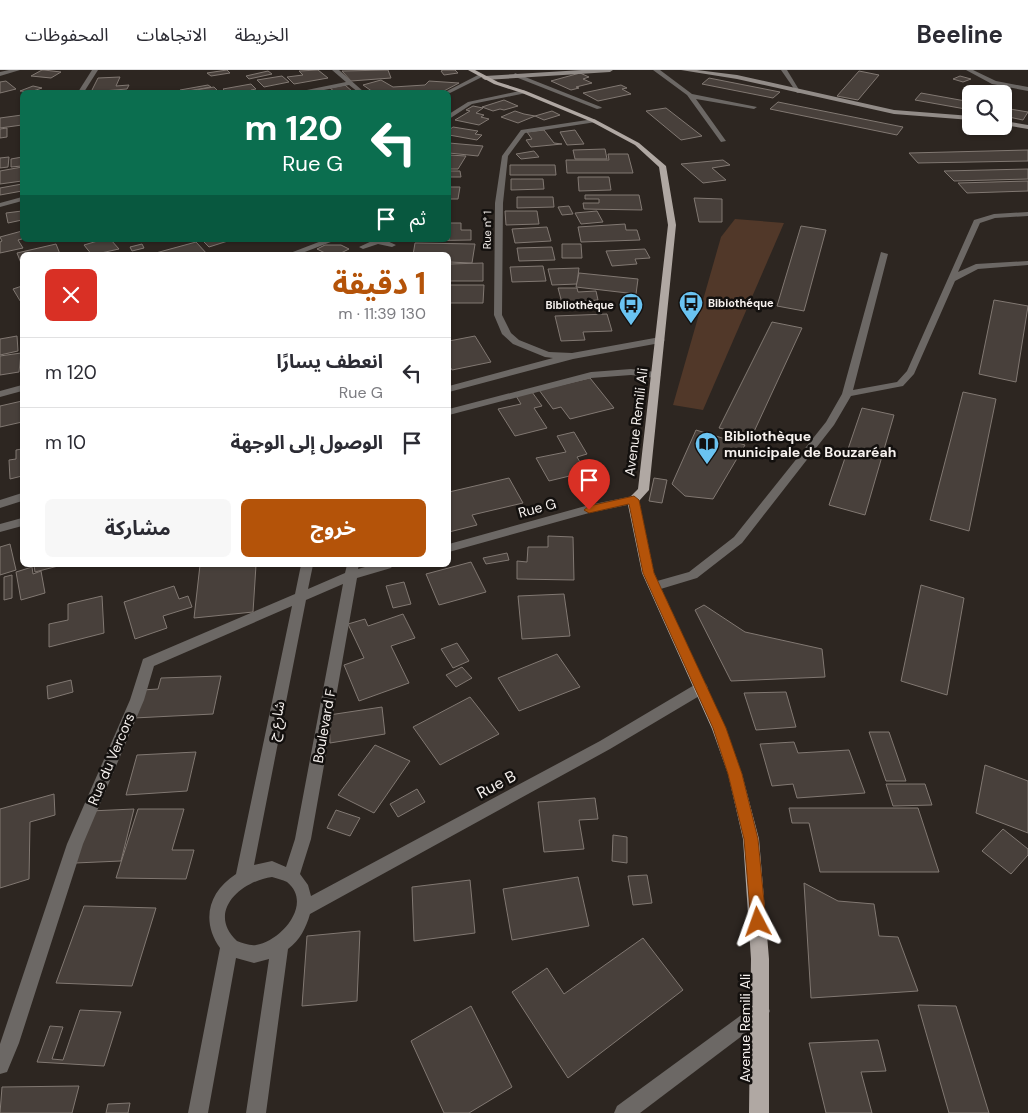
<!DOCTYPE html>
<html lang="ar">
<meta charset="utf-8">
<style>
:root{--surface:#fff;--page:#f7f7f7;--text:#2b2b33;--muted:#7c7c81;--line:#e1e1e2;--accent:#b45309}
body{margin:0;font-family:"DM Sans","Noto Sans Arabic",sans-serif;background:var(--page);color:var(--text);direction:rtl;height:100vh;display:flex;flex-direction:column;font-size:19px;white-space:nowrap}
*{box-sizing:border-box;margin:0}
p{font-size:16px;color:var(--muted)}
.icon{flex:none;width:28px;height:28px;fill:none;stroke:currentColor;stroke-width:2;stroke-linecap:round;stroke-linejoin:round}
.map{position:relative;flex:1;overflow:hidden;direction:ltr}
.drawer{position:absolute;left:20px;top:182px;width:431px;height:315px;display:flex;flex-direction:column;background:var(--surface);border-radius:8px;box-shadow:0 1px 4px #0004;direction:rtl}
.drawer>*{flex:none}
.guide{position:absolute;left:20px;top:20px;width:431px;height:152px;border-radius:8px;box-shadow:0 1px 4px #0004;direction:rtl;background:#0b6e4f;color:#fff;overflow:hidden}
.fabs{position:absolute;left:962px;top:15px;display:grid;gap:10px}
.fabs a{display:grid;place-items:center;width:50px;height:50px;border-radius:8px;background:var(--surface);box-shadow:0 1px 4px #0004;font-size:25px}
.pin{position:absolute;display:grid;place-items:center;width:42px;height:42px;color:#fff;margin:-51px -21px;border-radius:50% 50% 50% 0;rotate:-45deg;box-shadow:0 0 5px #0007}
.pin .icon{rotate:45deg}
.me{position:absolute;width:55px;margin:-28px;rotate:356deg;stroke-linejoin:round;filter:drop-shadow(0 0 4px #0008)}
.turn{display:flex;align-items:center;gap:18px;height:105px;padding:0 25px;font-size:22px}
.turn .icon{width:65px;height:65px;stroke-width:2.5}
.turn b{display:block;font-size:35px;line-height:42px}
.then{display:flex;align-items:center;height:48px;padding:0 25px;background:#0003;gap:10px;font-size:19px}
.round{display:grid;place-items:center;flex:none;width:52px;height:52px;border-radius:8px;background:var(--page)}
.overview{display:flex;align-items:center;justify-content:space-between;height:85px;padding:0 25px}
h1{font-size:30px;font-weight:700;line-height:38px;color:var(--accent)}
.action{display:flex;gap:10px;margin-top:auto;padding:10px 25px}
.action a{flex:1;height:58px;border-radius:8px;background:var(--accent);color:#fff;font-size:20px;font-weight:700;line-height:58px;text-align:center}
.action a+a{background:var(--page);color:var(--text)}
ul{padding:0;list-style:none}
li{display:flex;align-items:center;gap:15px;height:70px;padding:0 25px;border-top:1px solid var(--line)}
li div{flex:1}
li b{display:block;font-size:19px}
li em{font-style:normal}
header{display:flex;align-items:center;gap:30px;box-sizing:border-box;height:70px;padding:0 25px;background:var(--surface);border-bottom:1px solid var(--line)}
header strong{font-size:24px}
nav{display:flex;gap:28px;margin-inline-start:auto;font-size:18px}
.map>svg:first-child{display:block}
.green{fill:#513829}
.building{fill:#48403b;stroke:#817872}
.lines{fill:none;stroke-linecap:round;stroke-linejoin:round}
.street{fill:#6c6865;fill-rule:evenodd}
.secondary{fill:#928c88;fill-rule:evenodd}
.primary{fill:#b0a8a3;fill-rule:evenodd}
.route{fill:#b45309;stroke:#753606}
.labels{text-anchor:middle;stroke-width:5;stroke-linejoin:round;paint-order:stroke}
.far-street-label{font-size:11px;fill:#f6f1ee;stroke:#13100e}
.far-poi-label{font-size:11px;font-weight:bold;fill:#f6f1ee;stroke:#13100e;text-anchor:start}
.street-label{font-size:14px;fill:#f6f1ee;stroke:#13100e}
.poi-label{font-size:14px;font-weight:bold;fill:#f6f1ee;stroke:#13100e;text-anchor:start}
.near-street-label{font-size:16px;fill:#f6f1ee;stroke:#13100e}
</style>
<header>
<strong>Beeline</strong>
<nav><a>الخريطة</a><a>الاتجاهات</a><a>المحفوظات</a></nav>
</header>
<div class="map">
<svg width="1028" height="1043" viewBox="0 0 1028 1043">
<rect width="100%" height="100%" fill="#2d2621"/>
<!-- green -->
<path class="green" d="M735 149 784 153 703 340 673 335 721 167Z"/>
<!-- building -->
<g class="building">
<path d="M42 0H44L61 2 51 8 31 6Z"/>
<path d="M227 0 230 3 211 6 207 3Z"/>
<path d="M318 0 328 8 294 14 287 7 303 5 299 1Z"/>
<path d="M388 0 391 8 351 11 342 1Z"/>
<path d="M443 0H455L458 3 444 5 441 1Z"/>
<path d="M268 1 272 4 249 9 246 6Z"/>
<path d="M859 1 879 5 858 30 837 26Z"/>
<path d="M580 3 589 7 583 9 592 13 576 17 579 18 571 20 551 11Z"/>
<path d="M282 6 289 12 264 17 257 10Z"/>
<path d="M960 6 971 9 963 12 953 9Z"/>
<path d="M120 7 116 16 129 15 127 19 91 22 98 8Z"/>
<path d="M709 8 780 22 773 28 702 14Z"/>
<path d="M381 10 393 17 425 15 429 11 459 13 442 22H373L363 15Z"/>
<path d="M6 11 16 19 0 23V12Z"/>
<path d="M251 14 256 19 251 20 253 22H226L223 19Z"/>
<path d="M208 15 211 17 182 22 180 20Z"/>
<path d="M345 15 353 22H335L330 18Z"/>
<path d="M621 15 627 18 622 19 631 24 598 31 583 23Z"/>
<path d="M33 16 42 18 30 22 20 21Z"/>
<path d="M214 17 219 22H184Z"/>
<path d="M921 23 971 32V40L915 30Z"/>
<path d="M504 30 518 36 504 40 500 39 493 41 482 37Z"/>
<path d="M778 32 903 57 897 65 770 39Z"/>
<path d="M473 36 483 38 476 43 484 45 481 47 489 49 479 55 455 50 470 41 466 40Z"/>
<path d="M666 38 702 66 681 70 646 41Z"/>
<path d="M1004 38 1028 42 1023 50 1004 46Z"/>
<path d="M515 41 524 44 535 46 518 53 501 47Z"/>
<path d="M552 41 560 45 544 50 535 46Z"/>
<path d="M22 45V55L0 58V48Z"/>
<path d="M453 57 478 61 475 64 482 65 477 70 449 65V60Z"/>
<path d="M7 58V67L0 68V59Z"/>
<path d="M544 60 554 73 562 74 531 77 526 70 532 69 527 62Z"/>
<path d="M575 60 584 74 567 75 560 62Z"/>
<path d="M449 73 483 76 478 86 449 83Z"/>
<path d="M605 79 607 89H575L573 80Z"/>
<path d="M1028 80V91L918 93 909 83Z"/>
<path d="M534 81 539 87 521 89 516 84Z"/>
<path d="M608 84H628L633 103H567L566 90H609Z"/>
<path d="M449 85 466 86 458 99H449Z"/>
<path d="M9 87 8 97 0 98V88Z"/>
<path d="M22 87V96L11 97V89Z"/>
<path d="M723 90 730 95 712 98 726 110 703 113 681 94Z"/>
<path d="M510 95H555L556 105H510Z"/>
<path d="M22 97V111L0 114V101Z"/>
<path d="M1028 99V109L954 111 944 101Z"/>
<path d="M449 101H460L461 107H449Z"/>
<path d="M578 107H609L611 120 579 121Z"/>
<path d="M511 109H543L544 119 511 120Z"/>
<path d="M1028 111V121L967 123 958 113Z"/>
<path d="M22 114V121L0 125V118Z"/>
<path d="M449 117H460L458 129H449Z"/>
<path d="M585 125H639L642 140 584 139 583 133H599V129H585Z"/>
<path d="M517 127H553L554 137 517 138Z"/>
<path d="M694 128 722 129V152H699Z"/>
<path d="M569 136 573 144 562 145 558 137Z"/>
<path d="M22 141V150L8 153 6 143Z"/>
<path d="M505 141H537L539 154 506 155Z"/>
<path d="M597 141 603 152 581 154 575 143Z"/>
<path d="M449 153H461V160H471V170L408 171 449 170Z"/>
<path d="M625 154 626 160H637L640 170 581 172 578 157Z"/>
<path d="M801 156 826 160 804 241 777 236Z"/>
<path d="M547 157 551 171 515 173 512 159Z"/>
<path d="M22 161V169L18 170 23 178 0 183V172L2 171 0 167Z"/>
<path d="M101 170H111L119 179 92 185 84 175Z"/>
<path d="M202 170H231L209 177Z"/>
<path d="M196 172 208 185 152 184Z"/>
<path d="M415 173 475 174 472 193 449 192V185H413Z"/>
<path d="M56 174 60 184 22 185V193H21L17 183Z"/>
<path d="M142 174 144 178 132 181 130 177Z"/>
<path d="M562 174H581L582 188H562Z"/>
<path d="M325 175H341L349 179 337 185H329L317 179Z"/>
<path d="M552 177 555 190 519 191 517 178Z"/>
<path d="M645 179 650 188 635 189 637 194 612 196 606 181Z"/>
<path d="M483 193V211H449V194Z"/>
<path d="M543 196 546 211 512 212 510 197Z"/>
<path d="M579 198 577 214 552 215 548 199Z"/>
<path d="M579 203 638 209 636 224 576 217Z"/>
<path d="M449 215H484L483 233H449Z"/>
<path d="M22 216V234L13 219Z"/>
<path d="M558 218H577L578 222 596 221 598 230 562 233Z"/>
<path d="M994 230 1028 236 1016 312 979 304Z"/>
<path d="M607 244 612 261 583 262 585 270 561 271 555 246Z"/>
<path d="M772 252 802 258 752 366 719 358Z"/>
<path d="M17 266 18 281 0 285V269Z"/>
<path d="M475 266 491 292 452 300 449 295V271Z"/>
<path d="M21 283 19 302 0 305V286Z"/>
<path d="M590 308 614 338 570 349 561 337 553 339 539 320Z"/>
<path d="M532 322 542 336 534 338 547 358 515 366 498 339 521 334 516 326Z"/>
<path d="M963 322 996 329 969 461 930 450Z"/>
<path d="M22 331V352L0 357V336Z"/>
<path d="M862 338 894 345 865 445 829 435Z"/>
<path d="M696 360 745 375 713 429 685 426 672 414Z"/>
<path d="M574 362 587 384 577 387 586 402 549 411 536 388 566 382 557 366Z"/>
<path d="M22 379V406L10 409 9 390 16 389V380Z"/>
<path d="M509 408 523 433 472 445 477 455 449 462V422Z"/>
<path d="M654 408 667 410 662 433 649 431Z"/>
<path d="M548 466 573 467 574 510 517 509V491L527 492 528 477H548Z"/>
<path d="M10 474 16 500 0 505V477Z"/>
<path d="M507 483 509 490 486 494 483 488Z"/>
<path d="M471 492 486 522 439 535 426 504Z"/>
<path d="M34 495H62L35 502Z"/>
<path d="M200 495H256L253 542 194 548Z"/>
<path d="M32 497 33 504 41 501 45 523 21 530 16 502Z"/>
<path d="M12 505V528L4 530V507Z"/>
<path d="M404 512 411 534 393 538 386 516Z"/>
<path d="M921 515 964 528 947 625 901 611Z"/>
<path d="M174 516 179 529 188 526 192 537 163 546 167 558 135 569 124 532Z"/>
<path d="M564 524 570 566 522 569 518 526Z"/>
<path d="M102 526 104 563 49 577V554L68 550V534Z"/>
<path d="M704 535 745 562 822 579 825 607 731 611 695 540Z"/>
<path d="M403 544 415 568 391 576 409 613 359 631 344 595 364 588 348 554 365 549 368 556Z"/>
<path d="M457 573 469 591 453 598 441 579Z"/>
<path d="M557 584 580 617 519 641 498 608Z"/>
<path d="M462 597 472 608 456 617 446 605Z"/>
<path d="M221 606 213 644 134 648 142 620 158 619 161 608Z"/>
<path d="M71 610 73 622 48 629 47 616Z"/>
<path d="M786 622 796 657 756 660 744 623Z"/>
<path d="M470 627 499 664 440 695 413 657Z"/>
<path d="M382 637 385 664 330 673 329 645Z"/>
<path d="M869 662H889L906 711H886Z"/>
<path d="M794 672 798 683 849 680 865 723 797 728 793 714 772 716 760 674Z"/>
<path d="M375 675 410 691 374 743 338 725Z"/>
<path d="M196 682 187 721 126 725 137 685Z"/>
<path d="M985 695 1028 711V763L976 743Z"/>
<path d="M886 714H925L932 735 893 736Z"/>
<path d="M417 719 425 732 398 747 390 734Z"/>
<path d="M54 724 55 745 30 752 29 809 0 818V739Z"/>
<path d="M595 728 598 749 579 750 584 779 544 782 538 732Z"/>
<path d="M789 738H918L939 802H820L809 753H792Z"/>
<path d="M134 739 121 791 75 793 90 741Z"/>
<path d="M138 739H184L172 780H194L186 809 116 808Z"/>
<path d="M336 740 360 748 350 766 327 758Z"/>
<path d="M1003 759 1028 779V785L1011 804 982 781Z"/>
<path d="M613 765 627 767V793L612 791Z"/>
<path d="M647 805 652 833 633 835 628 806Z"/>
<path d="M578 807 589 856 512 870 503 819Z"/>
<path d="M470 810 475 863 414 871 412 817Z"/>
<path d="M804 813 838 831 874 834 879 866 898 867 918 921 811 928Z"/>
<path d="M84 836 156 838 132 916 56 913Z"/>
<path d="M360 861 357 931 302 936 307 866Z"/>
<path d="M643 868 683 920 568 1008 512 922 547 898 564 924Z"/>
<path d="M918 935 956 936 989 1043H949Z"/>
<path d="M471 936 512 1017 469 1043H444L411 971Z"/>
<path d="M80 940 121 942 104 996 37 992 50 956 63 957 52 989 63 990Z"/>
<path d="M878 970 886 1001 861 1002 872 1043H826L809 973Z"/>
<path d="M79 1016 72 1043H0L2 1017Z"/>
<path d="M130 1033 128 1043H106L108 1034Z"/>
</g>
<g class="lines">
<!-- street -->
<g class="street">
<path d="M9 0H20L0 6V2Z"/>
<path d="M92 0H98L84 22H78Z"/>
<path d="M332 0H339L364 22H358L349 15 319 21 320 22H297L346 12Z"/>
<path d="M653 0H660L692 24 757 37 754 39 696 29 726 71 721 72 687 25Z"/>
<path d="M781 0H787L801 23H797Z"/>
<path d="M966 0H973L996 11 1028 17V21L992 14Z"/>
<path d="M515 3 601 37 602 38 597 39 513 6Z"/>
<path d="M480 4 482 7 450 23 445 22Z"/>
<path d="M524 20 526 23 472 34 449 49V44L468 32Z"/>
<path d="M594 49 596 50V52L525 63 508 86 503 133 502 245 511 263 519 270 549 282 572 283 660 267 665 270 660 273 573 289 449 322V316L553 288 545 287 513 274 502 264 494 245 495 133 502 86 521 60Z"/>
<path d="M22 127V131L0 137V133Z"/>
<path d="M1028 142V146L995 148 980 153 958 202 976 194 1028 191V195L978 199 955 211 914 304 903 316 851 326 834 355 742 473 697 508 654 521 650 519 648 516 650 513 689 502 734 467 826 352 842 324 881 182 888 184 853 320 897 312 907 301 974 150 994 144Z"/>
<path d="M324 170H336L297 185H285Z"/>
<path d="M374 170H385L396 175 392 177 378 174 363 179 359 177Z"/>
<path d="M631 299 656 302 661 305 656 308 631 305 591 308 449 345V339L591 302Z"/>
<path d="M22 315V321L0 327V321Z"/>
<path d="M22 423V431L0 438V430Z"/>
<path d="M633 426 639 430 637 433 589 443 449 482V474L589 435Z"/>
<path d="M22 448V456L0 462V454Z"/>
<path d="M301 495H313L308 519 345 503 347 495H359L358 499 372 495H393L391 498 357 508 311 769 300 804 308 815 311 826 600 671 696 614 701 612 706 614 708 618 706 622 610 679 310 844C306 858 300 870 288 879L266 1043H246L269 889 254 893 236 888 208 1043H188L220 878C201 851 208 822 236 804L292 536 154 596 144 630 83 774 19 973 7 1002 0 1004V974L67 774 130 630 143 589 295 524ZM343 514 295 769 286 797 272 791 254 795 306 530ZM272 807C276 808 283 810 287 812 314 834 280 872 256 875 250 876 243 873 237 871 206 842 241 811 272 807Z"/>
<path d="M761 932 767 935 770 941 767 947 640 1043H614L617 1036 755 935Z"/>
</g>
<!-- secondary -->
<g class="secondary">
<path d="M582 0H613L610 2 485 10 482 8 485 6Z"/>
<path d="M681 0H697L737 5 894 40 971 46V50L894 44 737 9Z"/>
<path d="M1004 51 1028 55V59L1004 55Z"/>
</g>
<!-- primary -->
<path class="primary" d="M468 0H475L498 12 526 21 596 50 639 73 666 96 676 155 649 420 639 431 654 503 726 659 742 704 759 769 769 889V1043H749L751 889 743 769 728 704 712 659 642 503 627 430 638 419 668 155 659 97 635 75 592 52 522 23 494 14Z"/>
</g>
<!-- route -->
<path class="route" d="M634 426 639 430 654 503 726 658 742 704 758 769 766 852 763 858 758 860 753 858 751 852 744 769 728 704 713 658 643 503 629 434 589 443 584 440 589 436Z"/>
<!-- icons -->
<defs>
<symbol id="bus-pin" viewBox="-11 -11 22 30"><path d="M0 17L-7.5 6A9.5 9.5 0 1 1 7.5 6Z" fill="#6ac3f1" stroke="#13100e"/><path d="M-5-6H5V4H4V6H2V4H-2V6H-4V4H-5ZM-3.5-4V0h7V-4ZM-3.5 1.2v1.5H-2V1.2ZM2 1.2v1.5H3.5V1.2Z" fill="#111"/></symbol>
<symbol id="library-pin" viewBox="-11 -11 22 30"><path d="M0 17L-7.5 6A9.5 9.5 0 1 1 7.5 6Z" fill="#6ac3f1" stroke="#13100e"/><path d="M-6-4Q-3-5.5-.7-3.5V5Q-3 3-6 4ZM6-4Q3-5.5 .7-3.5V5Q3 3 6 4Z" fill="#111"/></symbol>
</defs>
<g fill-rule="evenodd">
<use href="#bus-pin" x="677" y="219" width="28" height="38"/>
<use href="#bus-pin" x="617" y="221" width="28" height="38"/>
<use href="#library-pin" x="693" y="360" width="28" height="38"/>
</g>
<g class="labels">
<!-- far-street labels -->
<g class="far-street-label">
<text transform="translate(487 160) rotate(-89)" y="4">Rue n° 1</text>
</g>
<!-- far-poi labels -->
<g class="far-poi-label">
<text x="708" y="237">Bibiothéque</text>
<text x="614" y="239" text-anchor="end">Bibliothèque</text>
</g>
<!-- street labels -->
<g class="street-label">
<text transform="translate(636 352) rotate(-83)" y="5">Avenue Remili Ali</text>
<text transform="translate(537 438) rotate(-15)" y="5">Rue G</text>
<text transform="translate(276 651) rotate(-79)" y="5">شارع ح</text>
<text transform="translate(324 656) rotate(-80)" y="5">Boulevard F</text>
<text transform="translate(111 689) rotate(-67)" y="5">Rue du Vercors</text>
<text transform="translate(745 958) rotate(-90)" y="5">Avenue Remili Ali</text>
</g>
<!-- poi labels -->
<g class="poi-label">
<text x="724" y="371">Bibliothèque<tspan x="724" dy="16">municipale de Bouzaréah</tspan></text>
</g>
<!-- near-street labels -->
<g class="near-street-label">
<text transform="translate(496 714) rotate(-28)" y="6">Rue B</text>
</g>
</g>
</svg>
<div class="fabs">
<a><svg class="icon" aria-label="search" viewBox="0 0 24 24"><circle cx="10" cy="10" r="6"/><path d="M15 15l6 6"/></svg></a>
</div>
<div class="pin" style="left:589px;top:440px;background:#d93025"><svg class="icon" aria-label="arrive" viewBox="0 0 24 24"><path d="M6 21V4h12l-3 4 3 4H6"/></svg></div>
<svg class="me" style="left:758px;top:852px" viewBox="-20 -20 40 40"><path d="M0-17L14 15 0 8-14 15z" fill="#b45309" stroke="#fff" stroke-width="4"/></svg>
<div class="guide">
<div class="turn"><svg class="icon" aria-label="left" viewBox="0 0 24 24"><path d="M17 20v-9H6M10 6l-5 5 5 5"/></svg><div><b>120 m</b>Rue G</div></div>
<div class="then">ثم<svg class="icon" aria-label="arrive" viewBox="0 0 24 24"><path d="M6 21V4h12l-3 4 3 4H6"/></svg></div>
</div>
<section class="drawer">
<div class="overview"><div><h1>1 دقيقة</h1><p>130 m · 11:39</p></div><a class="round" style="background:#d93025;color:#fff"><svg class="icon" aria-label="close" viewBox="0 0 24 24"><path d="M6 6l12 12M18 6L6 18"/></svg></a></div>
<ul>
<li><svg class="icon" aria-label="left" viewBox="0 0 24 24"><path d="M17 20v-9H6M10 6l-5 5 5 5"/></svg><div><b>انعطف يسارًا</b><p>Rue G</p></div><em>120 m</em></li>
<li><svg class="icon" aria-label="arrive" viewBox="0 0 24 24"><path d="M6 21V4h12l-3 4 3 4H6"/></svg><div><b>الوصول إلى الوجهة</b></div><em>10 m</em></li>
</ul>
<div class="action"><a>خروج</a><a>مشاركة</a></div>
</section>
</div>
